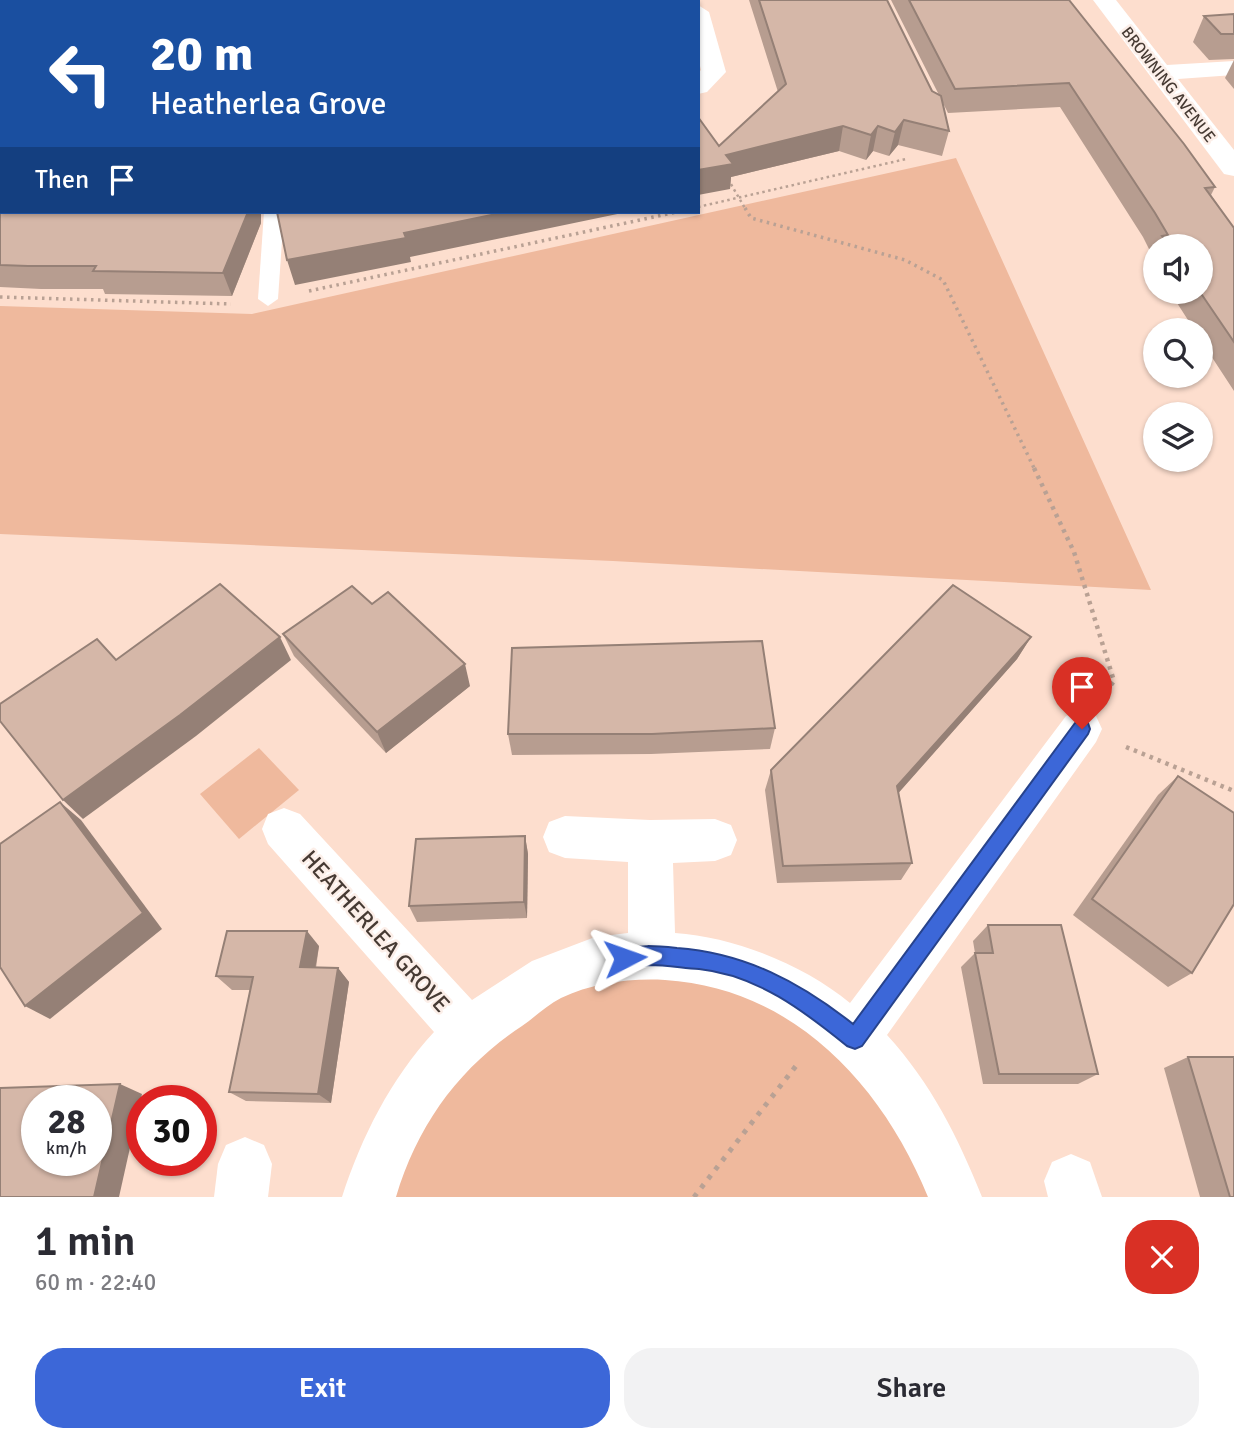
<!DOCTYPE html>
<meta charset="utf-8">
<style>
:root{--surface:#fff;--page:#f2f2f3;--text:#2b2b33;--muted:#7c7c81;--accent:#3c67d8}
body{margin:0;font-family:Signika,sans-serif;background:var(--page);color:var(--text);height:100vh;display:flex;flex-direction:column;font-size:26px;white-space:nowrap}
*{box-sizing:border-box;margin:0}
p{font-size:23px;color:var(--muted)}
.icon{flex:none;width:38px;height:38px;fill:none;stroke:currentColor;stroke-width:2;stroke-linecap:round;stroke-linejoin:round}
.map{position:relative;height:1197px;overflow:hidden}
.panel{display:flex;flex-direction:column;background:var(--surface);flex:1}
.panel>*{flex:none}
.top-card{position:absolute;left:0px;top:0px;width:700px;height:214px;box-shadow:0 2px 5px #0004;background:#1a4fa0;color:#fff;overflow:hidden}
.fabs{position:absolute;left:1143px;top:234px;display:grid;gap:14px}
.fabs a{display:grid;place-items:center;width:70px;height:70px;border-radius:50%;background:var(--surface);box-shadow:0 2px 5px #0004;font-size:35px}
.speed{position:absolute;left:21px;top:1085px;display:flex;gap:14px;font-size:35px;font-weight:700;text-align:center}
.speed>*{display:grid;place-content:center;width:91px;height:91px;border-radius:50%;background:var(--surface);box-shadow:0 2px 5px #0004;line-height:1}
.speed small{font-size:18px;font-weight:400}
.speed .limit{border:10px solid #d22;background:#fff;color:#111}
.pin{position:absolute;display:grid;place-items:center;width:60px;height:60px;color:#fff;margin:-72px -30px;border-radius:50% 50% 50% 0;rotate:-45deg;box-shadow:0 0 7px #0007}
.pin .icon{rotate:45deg}
.me{position:absolute;width:77px;margin:-38px;rotate:86deg;stroke-linejoin:round;filter:drop-shadow(0 0 5px #0008)}
.turn{display:flex;align-items:center;gap:24px;height:147px;padding:0 35px;font-size:32px}
.turn .icon{width:91px;height:91px;stroke-width:2.5}
.turn b{display:block;font-size:49px;line-height:60px}
.then{display:flex;align-items:center;height:66px;padding:0 35px;background:#0003;gap:14px;font-size:26px}
.round{display:grid;place-items:center;flex:none;width:74px;height:74px;border-radius:28px;background:var(--page)}
.summary{display:flex;align-items:center;justify-content:space-between;height:119px;padding:0 35px}
h1{font-size:42px;font-weight:600;line-height:52px}
.cta{display:flex;gap:14px;margin-top:auto;padding:14px 35px}
.cta a{flex:1;height:80px;border-radius:28px;background:var(--accent);color:#fff;font-size:28px;font-weight:600;line-height:80px;text-align:center}
.cta a+a{background:var(--page);color:var(--text)}
.map>svg:first-child{display:block}
.green{fill:#efb99d}
.lines{fill:none;stroke-linecap:round;stroke-linejoin:round}
.path-far3{stroke:#b9a194;stroke-width:2.5;stroke-dasharray:2.5 3.5;stroke-linecap:butt}
.path-far2{stroke:#b9a194;stroke-width:3.5;stroke-dasharray:2.5 4.5;stroke-linecap:butt}
.path-far1{stroke:#b9a194;stroke-width:4.5;stroke-dasharray:3.5 5;stroke-linecap:butt}
.path{stroke:#b9a194;stroke-width:5;stroke-dasharray:4.5 7;stroke-linecap:butt}
.service{fill:#fff;fill-rule:evenodd}
.minor{fill:#fff;fill-rule:evenodd}
.wall{fill:#b79d90}
.shaded-wall{fill:#958076}
.building{fill:#d5b7a8;stroke:#958076;stroke-width:2;fill-rule:evenodd}
.route{fill:#3c67d8;stroke:#27438c;stroke-width:2}
.labels{text-anchor:middle;stroke-width:5;stroke-linejoin:round;paint-order:stroke}
.far-street-label{font-size:16px;fill:#463a33;stroke:#fcefe9}
.near-street-label{font-size:23px;fill:#463a33;stroke:#fcefe9}
</style>
<div class="map">
<svg width="1234" height="1197" viewBox="0 0 1234 1197">
<rect width="100%" height="100%" fill="#fddece"/>
<!-- green -->
<g class="green">
<path d="M956 158 1151 590 613 561 0 534V306L252 314Z"/>
<path d="M259 748 299 790 239 839 200 794Z"/>
<path d="M599 962 807 1001 955 1197H369L401 1119Z"/>
</g>
<g class="lines">
<!-- path-far3 -->
<g class="path-far3">
<path d="M728 179 746 210"/>
<path d="M698 207 906 159"/>
</g>
<!-- path-far2 -->
<g class="path-far2">
<path d="M745 208 751 218 905 260 943 280 1035 470"/>
<path d="M309 291 677 212"/>
<path d="M0 297 231 304"/>
</g>
<!-- path-far1 -->
<g class="path-far1">
<path d="M1034 468 1074 552 1114 681 1108 689"/>
<path d="M1126 747 1234 791"/>
</g>
<!-- path -->
<path class="path" d="M694 1197 799 1062"/>
<!-- service -->
<path class="service" d="M264 212H284L278 299 268 306 258 299Z"/>
<!-- minor -->
<g class="minor">
<path d="M230 0H313L314 2H231Z"/>
<path d="M1093 0H1116L1167 65 1234 61V75L1178 79 1234 150V176L1224 174Z"/>
<path d="M698 5 709 12 726 72 707 92 698 94V73L701 70 698 58Z"/>
<path d="M1081 710 1096 716 1102 729 1096 742 887 1035C931 1083 958 1137 982 1197H928C882 1084 793 988 665 980 630 978 593 983 561 998 547 1005 535 1017 522 1026 459 1068 418 1124 396 1197H342C362 1136 390 1080 434 1032L268 844 262 829 268 814 284 808 300 814 472 1000 532 961 595 937 628 933V862L565 858 549 852 543 837 549 822 565 816 650 820 715 819 731 825 737 840 731 855 715 861 673 863 675 933C735 937 804 965 850 1003L1066 716Z"/>
<path d="M245 1137 264 1145 272 1164 268 1197H214L218 1164 226 1145Z"/>
<path d="M1071 1154 1090 1162 1102 1197H1048L1044 1181 1052 1162Z"/>
</g>
</g>
<!-- wall -->
<g class="wall">
<path d="M0 0H277V2H2V212H261V223L232 296 105 294 103 289H41L0 287Z"/>
<path d="M749 0H887L932 91 939 95 891 0H1069L1215 187 1211 195 1234 228V391L1200 339V331H1195L1170 292H1200V247H1155V269L1150 260 1152 255 1143 237 1060 107 948 113 942 101 949 131 942 156 898 145 889 156 873 151 866 160 839 151 731 177 730 189 719 146 778 92Z"/>
<path d="M1234 14V59L1209 60 1193 42 1204 16Z"/>
<path d="M1234 60V89L1225 78Z"/>
<path d="M283 634 470 686 386 753 294 656Z"/>
<path d="M1031 637 1017 659 898 793 912 863 901 880 777 883 765 790 771 770Z"/>
<path d="M775 728 770 749 651 754 512 755 508 734Z"/>
<path d="M1178 776 1192 973 1168 987 1073 915 1158 795Z"/>
<path d="M525 836 528 854 527 918 417 922 409 906Z"/>
<path d="M988 925 1098 1074 1078 1084H983L961 967 975 953 973 941Z"/>
<path d="M319 946 316 968H338L349 982 331 1103 246 1101 229 1092 250 990H232L216 976Z"/>
<path d="M1188 1057 1234 1197H1200L1164 1068Z"/>
</g>
<!-- shaded-wall -->
<g class="shaded-wall">
<path d="M264 0H277V2H263Z"/>
<path d="M904 120 898 145 889 156 895 132Z"/>
<path d="M843 126 839 151 731 177 730 189 698 195V170L726 155Z"/>
<path d="M878 126 873 151 866 160 871 135Z"/>
<path d="M248 212H261V223L232 296 223 273Z"/>
<path d="M506 212H627L410 257 411 262 295 285 287 260 404 233Z"/>
<path d="M280 637 291 660 196 736 83 819 63 800Z"/>
<path d="M1031 637 1017 659 887 806 897 786Z"/>
<path d="M465 664 470 686 386 753 377 732Z"/>
<path d="M60 802 81 820 162 929 50 1019 25 1006Z"/>
<path d="M525 836 528 854 527 918 524 902Z"/>
<path d="M307 931 319 946 313 981 300 967Z"/>
<path d="M338 968 349 982 331 1103 318 1094Z"/>
<path d="M120 1084 142 1094 119 1197H94Z"/>
</g>
<!-- building -->
<g class="building">
<path d="M0 0H264L263 2H2V212H248L223 273 93 271 96 266H28L0 265Z"/>
<path d="M377 0H649V2H376Z"/>
<path d="M759 0H887L932 91 941 96 949 131 904 120 895 132 878 126 871 135 843 126 726 155 733 164 698 170V117L719 146 786 84Z"/>
<path d="M909 0H1069L1184 144 1215 187 1205 188 1234 228V342L1200 292V247H1170L1162 236 1168 235 1155 213 1069 83 955 89Z"/>
<path d="M1234 14V34H1221L1204 16Z"/>
<path d="M277 212H506L404 233 406 238 287 260Z"/>
<path d="M220 584 280 637 180 715 63 800 0 721V704L97 639 116 660Z"/>
<path d="M953 585 1031 637 897 786 912 863 783 866 771 770Z"/>
<path d="M352 586 372 604 388 592 465 664 377 732 283 634Z"/>
<path d="M762 641 775 728 652 734H508L512 648Z"/>
<path d="M1178 776 1234 813V904L1192 973 1092 899Z"/>
<path d="M60 802 143 913 25 1006 0 967V844Z"/>
<path d="M525 836 524 902 409 906 416 839Z"/>
<path d="M988 925H1061L1098 1074H999L975 953H993Z"/>
<path d="M227 931H307L300 967 338 968 318 1094 229 1092 253 977 216 976Z"/>
<path d="M1188 1057H1234V1197H1230Z"/>
<path d="M120 1084 94 1197H0V1088ZM37 1101H96V1160H37Z"/>
</g>
<!-- route -->
<path class="route" d="M1082 721 1088 723 1090 729 1088 734 862 1046 855 1049 847 1046C804 1011 757 975 699 969 683 968 666 965 650 965 639 966 629 970 618 966L615 958 618 951C637 944 657 946 677 948 745 953 800 982 853 1024L1075 723Z"/>
<g class="labels">
<!-- far-street labels -->
<g class="far-street-label">
<text transform="translate(1169 84) rotate(52)" y="6">BROWNING AVENUE</text>
</g>
<!-- near-street labels -->
<g class="near-street-label">
<text transform="translate(376 931) rotate(48)" y="8">HEATHERLEA GROVE</text>
</g>
</g>
</svg>
<div class="fabs">
<a><svg class="icon" aria-label="sound" viewBox="0 0 24 24"><path d="M4 9h4l5-4v14l-5-4H4zM17 9q2 3 0 6"/></svg></a>
<a><svg class="icon" aria-label="search" viewBox="0 0 24 24"><circle cx="10" cy="10" r="6"/><path d="M15 15l6 6"/></svg></a>
<a><svg class="icon" aria-label="layers" viewBox="0 0 24 24"><path d="M12 4l9 5-9 5-9-5zM3 14l9 5 9-5"/></svg></a>
</div>
<div class="speed"><div>28<small>km/h</small></div><div class="limit">30</div></div>
<div class="pin" style="left:1082px;top:729px;background:#d93025"><svg class="icon" aria-label="arrive" viewBox="0 0 24 24"><path d="M6 21V4h12l-3 4 3 4H6"/></svg></div>
<svg class="me" style="left:625px;top:958px" viewBox="-20 -20 40 40"><path d="M0-17L14 15 0 8-14 15z" fill="#3c67d8" stroke="#fff" stroke-width="4"/></svg>
<div class="top-card">
<div class="turn"><svg class="icon" aria-label="left" viewBox="0 0 24 24"><path d="M17 20v-9H6M10 6l-5 5 5 5"/></svg><div><b>20 m</b>Heatherlea Grove</div></div>
<div class="then">Then<svg class="icon" aria-label="arrive" viewBox="0 0 24 24"><path d="M6 21V4h12l-3 4 3 4H6"/></svg></div>
</div>
</div>
<section class="panel">
<div class="summary"><div><h1>1 min</h1><p>60 m · 22:40</p></div><a class="round" style="background:#d93025;color:#fff"><svg class="icon" aria-label="close" viewBox="0 0 24 24"><path d="M6 6l12 12M18 6L6 18"/></svg></a></div>
<div class="cta"><a>Exit</a><a>Share</a></div>
</section>
